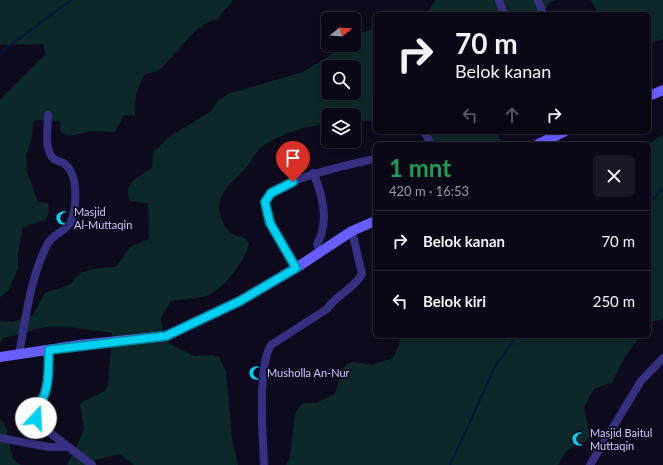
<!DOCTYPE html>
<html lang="id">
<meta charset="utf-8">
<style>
:root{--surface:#0a0816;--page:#181623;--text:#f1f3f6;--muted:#999aa1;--line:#2a2935}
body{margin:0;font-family:Lato,sans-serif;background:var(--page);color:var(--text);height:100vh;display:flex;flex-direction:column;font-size:15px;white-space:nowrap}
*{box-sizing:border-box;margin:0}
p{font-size:13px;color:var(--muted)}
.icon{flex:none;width:22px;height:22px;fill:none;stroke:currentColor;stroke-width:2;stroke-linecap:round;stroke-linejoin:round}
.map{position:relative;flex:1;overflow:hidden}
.drawer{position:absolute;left:373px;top:142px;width:278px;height:196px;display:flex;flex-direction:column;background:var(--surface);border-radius:6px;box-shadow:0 2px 6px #0003,0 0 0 1px var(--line)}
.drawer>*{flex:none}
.top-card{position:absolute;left:373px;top:12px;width:278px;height:122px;border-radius:6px;box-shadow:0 2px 6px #0003,0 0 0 1px var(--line);background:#0a0816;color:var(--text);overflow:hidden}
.needle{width:26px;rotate:73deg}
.buttons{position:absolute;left:321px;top:12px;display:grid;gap:8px}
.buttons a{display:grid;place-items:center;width:40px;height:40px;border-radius:6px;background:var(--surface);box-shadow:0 2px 6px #0003,0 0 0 1px var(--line);font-size:20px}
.pin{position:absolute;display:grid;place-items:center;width:34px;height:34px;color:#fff;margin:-41px -17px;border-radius:50% 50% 50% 0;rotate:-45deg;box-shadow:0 0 4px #0007}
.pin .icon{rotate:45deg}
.me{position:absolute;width:44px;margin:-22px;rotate:20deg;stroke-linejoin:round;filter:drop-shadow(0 0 3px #0008)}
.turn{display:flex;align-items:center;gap:14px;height:84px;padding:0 16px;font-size:18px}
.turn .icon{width:52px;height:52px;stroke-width:2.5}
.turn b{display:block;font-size:28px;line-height:34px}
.lanes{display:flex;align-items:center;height:38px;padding:0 16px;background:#0003;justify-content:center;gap:20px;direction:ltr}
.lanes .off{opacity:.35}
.round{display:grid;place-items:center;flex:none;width:42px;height:42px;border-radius:6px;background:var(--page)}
.summary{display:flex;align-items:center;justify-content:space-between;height:68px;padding:0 16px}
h1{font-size:24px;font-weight:700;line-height:30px;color:#1e9e55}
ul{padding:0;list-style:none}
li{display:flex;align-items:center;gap:12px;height:60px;padding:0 16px;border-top:1px solid var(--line)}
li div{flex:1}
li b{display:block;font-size:15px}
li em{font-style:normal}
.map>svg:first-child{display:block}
.green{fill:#0c2828;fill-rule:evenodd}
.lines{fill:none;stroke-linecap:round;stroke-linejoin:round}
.stream{stroke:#04163d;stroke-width:2}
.street{stroke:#363082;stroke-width:8}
.secondary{stroke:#685eff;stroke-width:10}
.route-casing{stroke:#00879d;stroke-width:10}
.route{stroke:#00d0f2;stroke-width:7}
.labels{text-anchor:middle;stroke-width:4;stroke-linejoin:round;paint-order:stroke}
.poi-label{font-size:11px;fill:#cfc7ff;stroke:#0e0a1e;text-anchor:start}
</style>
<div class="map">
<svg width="663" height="465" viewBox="0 0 663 465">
<rect width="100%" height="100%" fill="#0e0a1e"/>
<!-- green -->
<g class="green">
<path d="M0 0H233L217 19C199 20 174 57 160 69 156 72 150 73 145 74 137 88 134 98 135 115H124L115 132C106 132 95 131 86 132 76 134 71 138 61 133L60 121 35 120 33 122 32 137 26 155 27 172 38 202 48 203C49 209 50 215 45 220L23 227 18 254V269L8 291 0 297V100L46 54 43 44 0 45Z"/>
<path d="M435 0H557L549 3 543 14H421L430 9Z"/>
<path d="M591 0H663V39L649 44V14H598Z"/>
<path d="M375 28V120L354 122V115H328V124C305 126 284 133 264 145 257 149 252 160 247 167 239 176 226 186 221 197 216 207 222 227 231 233 235 236 241 237 245 238L249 243C247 257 223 291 208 295 196 299 183 299 171 301L161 318 163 331 170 344 194 356 213 355 219 357 226 371 232 439 238 465H134L119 454 95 460 90 465H67L84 430 80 403 105 391 108 385 112 333 69 327H45L3 338 0 343V321L13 322 33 315 45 293 71 284C80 266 99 270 117 266L130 247 149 239 148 203 130 201C122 183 140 176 152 168L153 151 159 148 167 138 210 112 218 101 228 94 303 72 335 52 343 45H354V35ZM328 67H354V93H328Z"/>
<path d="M419 132H496L501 142 499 144H424L423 138Z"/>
<path d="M663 134V319L651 322 649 324V144Z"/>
<path d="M401 336H640L625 357 612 382 594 389 584 407 590 436 586 441 567 450 558 465H286L290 458 295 413 303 403H316L335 394 342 369 347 364 353 362 372 365 393 358 399 345Z"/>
<path d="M0 418 6 427 13 459 21 465H0Z"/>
</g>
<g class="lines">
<!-- stream -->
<g class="stream">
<path d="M0 53 71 0"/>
<path d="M649 203 663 188"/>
<path d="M450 465 496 365 517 336"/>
</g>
<!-- street -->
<g class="street">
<path d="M499 0 504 14"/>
<path d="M538 0 543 14"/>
<path d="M425 132 431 144"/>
<path d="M550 132 555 144"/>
<path d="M313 173C321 190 327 213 322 232 321 237 319 240 317 244L320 251"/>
<path d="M296 268C288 254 263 217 265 201 269 181 356 163 375 159"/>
<path d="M49 350C48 363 49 376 46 388 44 398 35 408 36 418L49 432 92 465"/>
<path d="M19 355C25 320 31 276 47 245 55 228 73 236 75 204 76 191 76 173 65 164 61 161 55 161 52 157 44 146 48 127 48 115"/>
<path d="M0 438 49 447H68"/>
<path d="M264 465C263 436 257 368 271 345L327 309C336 295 354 289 362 274L352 231"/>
<path d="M590 465 641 381 663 358"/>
</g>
<!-- secondary -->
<g class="secondary">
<path d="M649 96 663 90"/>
<path d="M538 144 564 132"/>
<path d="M0 357 80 345 166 336 240 301 296 268 352 231 375 221"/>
</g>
</g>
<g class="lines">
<defs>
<path id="route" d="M36 418C35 410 41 404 43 398 50 383 48 365 49 350L166 336 240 301 296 268 270 223 265 202 271 193 293 182"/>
</defs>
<!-- route casing -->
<use href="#route" class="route-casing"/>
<!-- route -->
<use href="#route" class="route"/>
</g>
<!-- icons -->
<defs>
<symbol id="mosque-bare" viewBox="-9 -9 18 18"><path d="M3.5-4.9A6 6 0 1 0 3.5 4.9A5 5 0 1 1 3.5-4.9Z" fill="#00d0f2" stroke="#0e0a1e" stroke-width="2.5" paint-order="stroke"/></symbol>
</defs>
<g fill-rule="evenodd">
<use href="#mosque-bare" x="53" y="208" width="20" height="20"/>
<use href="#mosque-bare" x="246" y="363" width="20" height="20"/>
<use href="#mosque-bare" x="569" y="429" width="20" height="20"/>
</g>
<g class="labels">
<!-- poi labels -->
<g class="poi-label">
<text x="74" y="216">Masjid<tspan x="74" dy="13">Al-Muttaqin</tspan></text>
<text x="267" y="377">Musholla An-Nur</text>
<text x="590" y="437">Masjid Baitul<tspan x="590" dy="13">Muttaqin</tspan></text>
</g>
</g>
</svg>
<div class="buttons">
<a><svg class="needle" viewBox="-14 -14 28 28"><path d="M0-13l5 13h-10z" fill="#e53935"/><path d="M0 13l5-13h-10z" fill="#999aa1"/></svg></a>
<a><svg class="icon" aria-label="search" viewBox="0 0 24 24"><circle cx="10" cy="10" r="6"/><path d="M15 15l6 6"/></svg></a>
<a><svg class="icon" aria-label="layers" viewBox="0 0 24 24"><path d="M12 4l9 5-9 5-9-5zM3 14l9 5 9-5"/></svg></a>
</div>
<div class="pin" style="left:293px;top:182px;background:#d93025"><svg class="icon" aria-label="arrive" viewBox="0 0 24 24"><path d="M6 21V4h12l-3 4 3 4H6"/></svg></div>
<svg class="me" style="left:36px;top:418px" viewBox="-20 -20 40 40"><circle r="19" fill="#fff"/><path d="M0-13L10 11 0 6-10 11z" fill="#00d0f2"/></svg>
<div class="top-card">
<div class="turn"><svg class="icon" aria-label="right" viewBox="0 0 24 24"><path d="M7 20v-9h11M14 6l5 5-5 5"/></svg><div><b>70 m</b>Belok kanan</div></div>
<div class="lanes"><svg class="icon off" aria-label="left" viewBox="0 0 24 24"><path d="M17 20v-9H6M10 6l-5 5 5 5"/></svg><svg class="icon off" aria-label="ahead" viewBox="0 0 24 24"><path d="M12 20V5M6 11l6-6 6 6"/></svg><svg class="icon" aria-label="right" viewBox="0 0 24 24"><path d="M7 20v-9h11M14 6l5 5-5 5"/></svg></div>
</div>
<section class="drawer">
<div class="summary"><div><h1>1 mnt</h1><p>420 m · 16:53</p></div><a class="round"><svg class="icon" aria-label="close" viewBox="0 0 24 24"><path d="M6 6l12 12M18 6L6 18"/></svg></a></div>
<ul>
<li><svg class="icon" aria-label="right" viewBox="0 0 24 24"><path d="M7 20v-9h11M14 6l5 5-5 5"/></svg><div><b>Belok kanan</b></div><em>70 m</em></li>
<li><svg class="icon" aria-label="left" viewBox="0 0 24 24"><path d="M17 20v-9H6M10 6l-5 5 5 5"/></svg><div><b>Belok kiri</b></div><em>250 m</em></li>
</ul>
</section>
</div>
